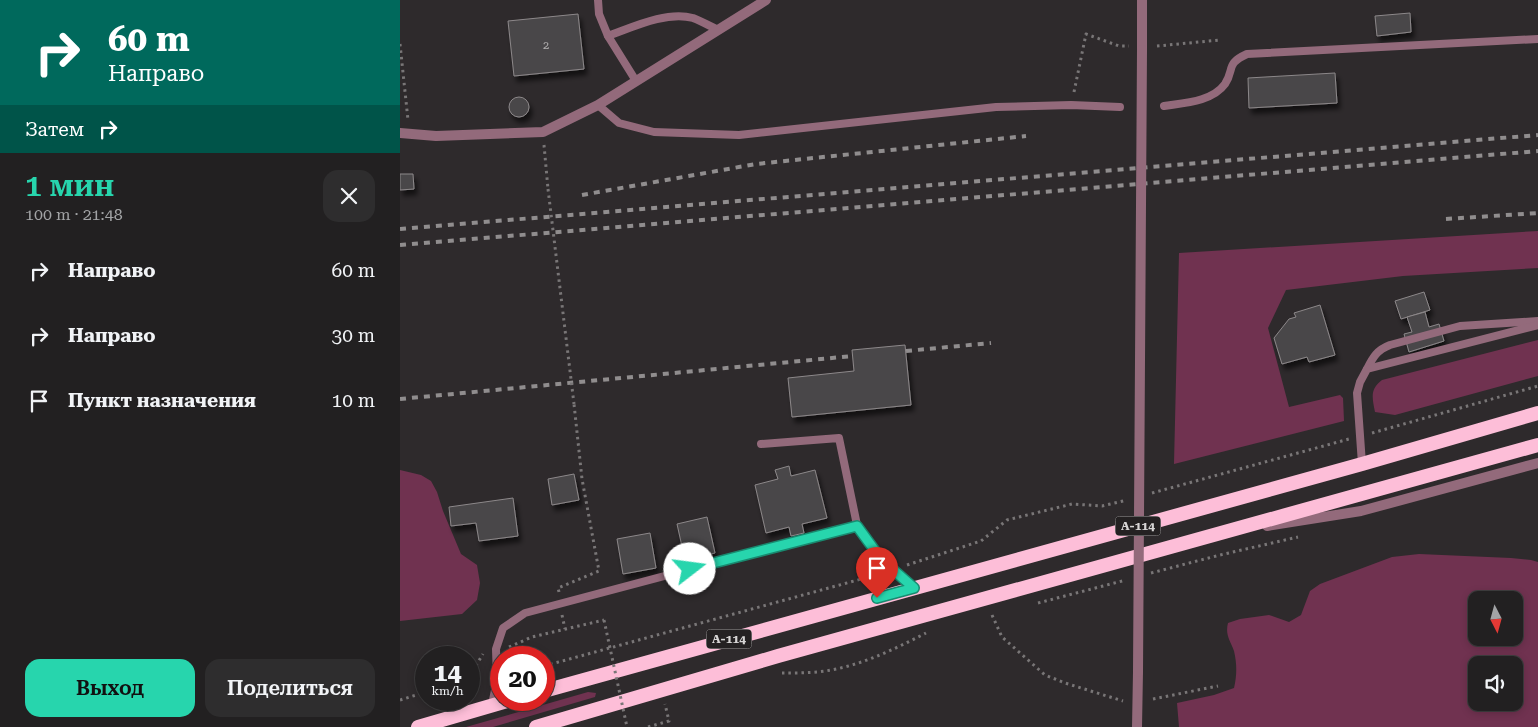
<!DOCTYPE html>
<html lang="ru">
<meta charset="utf-8">
<style>
:root{--surface:#222021;--page:#2e2d2e;--text:#f1f3f6;--muted:#a2a3a5;--line:#3f3e3f;--accent:#27d5ad}
body{margin:0;font-family:"Roboto Serif",serif;background:var(--page);color:var(--text);height:100vh;display:flex;flex-direction:column;font-size:19px;white-space:nowrap}
*{box-sizing:border-box;margin:0}
p{font-size:16px;color:var(--muted)}
.icon{flex:none;width:28px;height:28px;fill:none;stroke:currentColor;stroke-width:2;stroke-linecap:round;stroke-linejoin:round}
.map{position:relative;flex:1;overflow:hidden}
.details{display:flex;flex-direction:column;background:var(--surface);width:400px}
.details>*{flex:none}
.banner{background:#00695c;color:#fff;overflow:hidden}
.needle{width:32px;rotate:174deg}
.buttons{position:absolute;left:1068px;top:591px;display:grid;gap:10px}
.buttons a{display:grid;place-items:center;width:55px;height:55px;border-radius:10px;background:var(--surface);box-shadow:0 2px 8px #0003,0 0 0 1px var(--line);font-size:25px}
.speed{position:absolute;left:15px;top:646px;display:flex;gap:10px;font-size:25px;font-weight:700;text-align:center}
.speed>*{display:grid;place-content:center;width:65px;height:65px;border-radius:50%;background:var(--surface);box-shadow:0 2px 8px #0003,0 0 0 1px var(--line);line-height:1}
.speed small{font-size:12px;font-weight:400}
.speed .limit{border:8px solid #d22;background:#fff;color:#111}
.pin{position:absolute;display:grid;place-items:center;width:42px;height:42px;color:#fff;margin:-51px -21px;border-radius:50% 50% 50% 0;rotate:-45deg;box-shadow:0 0 5px #0007}
.pin .icon{rotate:45deg}
.me{position:absolute;width:55px;margin:-28px;rotate:75deg;stroke-linejoin:round;filter:drop-shadow(0 0 4px #0008)}
.turn{display:flex;align-items:center;gap:18px;height:105px;padding:0 25px;font-size:22px}
.turn .icon{width:65px;height:65px;stroke-width:2.5}
.turn b{display:block;font-size:35px;line-height:42px}
.then{display:flex;align-items:center;height:48px;padding:0 25px;background:#0003;gap:10px;font-size:19px}
.round{display:grid;place-items:center;flex:none;width:52px;height:52px;border-radius:15px;background:var(--page)}
.head{display:flex;align-items:center;justify-content:space-between;height:85px;padding:0 25px}
h1{font-size:30px;font-weight:600;line-height:38px;color:var(--accent)}
.cta{display:flex;gap:10px;margin-top:auto;padding:10px 25px}
.cta a{flex:1;height:58px;border-radius:15px;background:var(--accent);color:#111;font-size:20px;font-weight:600;line-height:58px;text-align:center}
.cta a+a{background:var(--page);color:var(--text)}
ul{padding:0;list-style:none}
li{display:flex;align-items:center;gap:15px;height:65px;padding:0 25px}
li div{flex:1}
li b{display:block;font-size:19px}
li em{font-style:normal}
main{display:flex;flex:1;min-height:0}
.map>svg:first-child{display:block}
.green{fill:#703250;fill-rule:evenodd}
.building{fill:#4a4748;stroke:#8c888a;filter:url(#shadow)}
.lines{fill:none;stroke-linecap:round;stroke-linejoin:round}
.path{stroke:#797677;stroke-width:3;stroke-dasharray:2.5 4;stroke-linecap:butt}
.service{stroke:#936a7b;stroke-width:8}
.minor{stroke:#936a7b;stroke-width:10}
.tertiary{stroke:#936a7b;stroke-width:10}
.trunk{stroke:#fdbed8;stroke-width:14}
.rail{stroke:#908d8e;stroke-width:4;stroke-dasharray:6 6;stroke-linecap:butt}
.path-bridge{stroke:#797677;stroke-width:3;stroke-dasharray:2.5 4;stroke-linecap:butt}
.tertiary-bridge{stroke:#936a7b;stroke-width:10}
.route-casing{stroke:#198a70;stroke-width:12}
.route{stroke:#27d5ad;stroke-width:9}
.labels{text-anchor:middle;stroke-width:4;stroke-linejoin:round;paint-order:stroke}
.number-label{font-size:11px;fill:#b4b2b2}
.shield{fill:#242122;stroke:#a19f9f;stroke-width:1}
.shield-label{font-size:12px;font-weight:bold;fill:#d7d5d5}
</style>
<main>
<section class="details">
<div class="banner">
<div class="turn"><svg class="icon" aria-label="right" viewBox="0 0 24 24"><path d="M7 20v-9h11M14 6l5 5-5 5"/></svg><div><b>60 m</b>Направо</div></div>
<div class="then">Затем<svg class="icon" aria-label="right" viewBox="0 0 24 24"><path d="M7 20v-9h11M14 6l5 5-5 5"/></svg></div>
</div>
<div class="head"><div><h1>1 мин</h1><p>100 m · 21:48</p></div><a class="round"><svg class="icon" aria-label="close" viewBox="0 0 24 24"><path d="M6 6l12 12M18 6L6 18"/></svg></a></div>
<ul>
<li><svg class="icon" aria-label="right" viewBox="0 0 24 24"><path d="M7 20v-9h11M14 6l5 5-5 5"/></svg><div><b>Направо</b></div><em>60 m</em></li>
<li><svg class="icon" aria-label="right" viewBox="0 0 24 24"><path d="M7 20v-9h11M14 6l5 5-5 5"/></svg><div><b>Направо</b></div><em>30 m</em></li>
<li><svg class="icon" aria-label="arrive" viewBox="0 0 24 24"><path d="M6 21V4h12l-3 4 3 4H6"/></svg><div><b>Пункт назначения</b></div><em>10 m</em></li>
</ul>
<div class="cta"><a>Выход</a><a>Поделиться</a></div>
</section>
<div class="map">
<svg width="1138" height="727" viewBox="0 0 1138 727">
<defs>
<filter id="shadow"><feDropShadow dx="3" dy="5.5" stdDeviation="2.5" flood-color="#0009"/></filter>
</defs>
<rect width="100%" height="100%" fill="#2e2a2c"/>
<!-- green -->
<g class="green">
<path d="M1138 231V268L1003 276 886 290 868 328 889 407 940 395 943 398 944 421 774 464 779 253Z"/>
<path d="M1138 340V376L995 415 975 412C972 397 970 389 982 380Z"/>
<path d="M0 470 21 475 31 481 37 492 43 511 61 554 77 565 80 583 77 600 62 614 0 621Z"/>
<path d="M1019 554 1111 558 1131 560 1138 562V727H779L777 703 814 695 834 688C837 675 837 664 834 651 830 640 825 635 828 623L840 619 869 615 889 622 901 615 910 591 920 584 992 557ZM1076 600H1114V638H1076ZM1076 665H1114V702H1076Z"/>
<path d="M188 692 196 693 195 697 93 727H66Z"/>
</g>
<!-- building -->
<g class="building">
<path d="M1010 13 1011 32 977 36 975 16Z"/>
<path d="M178 14 184 69 114 76 108 21Z"/>
<path d="M935 73 937 103 849 108 848 78Z"/>
<circle cx="119" cy="107" r="10"/>
<path d="M0 174H13L14 189 0 190Z"/>
<path d="M1024 292 1030 310 1001 319 995 301Z"/>
<path d="M920 305 935 355 909 362 907 357 882 364 874 338 889 319 896 317 894 313Z"/>
<path d="M1025 312 1029 327 1039 324 1044 341 1009 352 1004 334 1012 332 1007 317Z"/>
<path d="M505 345 511 405 392 417 388 378 454 371 452 350Z"/>
<path d="M389 466 391 476 415 470 427 518 402 524 404 533 391 536 389 527 366 533 355 485 378 479 375 470Z"/>
<path d="M174 474 179 500 152 505 148 479Z"/>
<path d="M113 498 118 536 79 541 76 523 51 526 49 507Z"/>
<path d="M307 517 315 553 285 560 277 524Z"/>
<path d="M250 533 256 568 223 574 217 539Z"/>
</g>
<g class="lines">
<!-- path -->
<g class="path">
<path d="M0 44 8 120"/>
<path d="M757 46 820 40"/>
<path d="M674 92 686 34 719 46H729"/>
<path d="M144 145 148 189"/>
<path d="M972 433 1138 386"/>
<path d="M752 493 949 439"/>
<path d="M507 565 581 541 607 520 672 504 702 506 727 500"/>
<path d="M751 573 820 555 898 537"/>
<path d="M159 592 158 588 199 571 182 479 174 404"/>
<path d="M638 603 726 580"/>
<path d="M162 615 165 629"/>
<path d="M592 615 602 637 645 675 665 683 723 701"/>
<path d="M109 647 132 637 204 620"/>
<path d="M112 647 114 658"/>
<path d="M144 666 476 575V573"/>
<path d="M382 673C393 673 405 673 417 672 456 668 491 651 526 633"/>
<path d="M69 677 83 654"/>
<path d="M753 699 818 686"/>
<path d="M0 700 26 692"/>
<path d="M248 727 269 721 265 704"/>
</g>
<!-- service -->
<g class="service">
<path d="M198 0 199 14 208 36C233 27 266 11 293 18 301 21 310 26 318 30"/>
<path d="M208 36 236 81"/>
<path d="M198 105 219 123 254 132 339 135 596 107 671 105 720 107"/>
<path d="M764 106C783 103 812 102 825 84 835 69 825 64 847 54L1138 39"/>
<path d="M967 369C973 357 977 350 990 345L1060 326 1138 321"/>
<path d="M361 444 439 438 457 525 481 559 514 587"/>
<path d="M962 464 957 393 960 382 967 369 1138 325"/>
<path d="M92 705 97 680 96 649 103 628 125 613 457 525"/>
</g>
<!-- minor -->
<path class="minor" d="M0 133 36 136 143 132 198 105 366 0"/>
<!-- tertiary -->
<g class="tertiary">
<path d="M742 50V0"/>
<path d="M867 526 961 511 1138 463"/>
<path d="M737 727 738 672"/>
</g>
<!-- trunk -->
<g class="trunk">
<path d="M144 691 962 464 1138 413"/>
<path d="M18 727 111 700"/>
<path d="M136 727 378 656 1138 445"/>
</g>
<!-- rail -->
<g class="rail">
<path d="M182 195 356 164 626 136"/>
<path d="M1046 219 1138 213"/>
<path d="M0 229 1138 135"/>
<path d="M0 245 1138 151"/>
<path d="M506 351 591 343"/>
<path d="M0 399 453 356"/>
</g>
<!-- path-bridge -->
<g class="path-bridge">
<path d="M148 189 174 404"/>
<path d="M204 620 227 727"/>
</g>
<!-- tertiary-bridge -->
<path class="tertiary-bridge" d="M738 672 742 50"/>
</g>
<g class="lines">
<defs>
<path id="route" d="M290 569 457 526 481 559 514 588 477 598"/>
</defs>
<!-- route casing -->
<use href="#route" class="route-casing"/>
<!-- route -->
<use href="#route" class="route"/>
</g>
<g class="labels">
<!-- number labels -->
<g class="number-label">
<text x="146" y="49">2</text>
</g>
<!-- shield labels -->
<g class="shield">
<rect x="715.5" y="516.5" width="45" height="19" rx="4"/>
<rect x="306.5" y="629.5" width="45" height="19" rx="4"/>
</g>
<g class="shield-label">
<text x="738" y="530">А-114</text>
<text x="329" y="643">А-114</text>
</g>
</g>
</svg>
<div class="buttons">
<a><svg class="needle" viewBox="-14 -14 28 28"><path d="M0-13l5 13h-10z" fill="#e53935"/><path d="M0 13l5-13h-10z" fill="#a2a3a5"/></svg></a>
<a><svg class="icon" aria-label="sound" viewBox="0 0 24 24"><path d="M4 9h4l5-4v14l-5-4H4zM17 9q2 3 0 6"/></svg></a>
</div>
<div class="speed"><div>14<small>km/h</small></div><div class="limit">20</div></div>
<div class="pin" style="left:477px;top:598px;background:#d93025"><svg class="icon" aria-label="arrive" viewBox="0 0 24 24"><path d="M6 21V4h12l-3 4 3 4H6"/></svg></div>
<svg class="me" style="left:290px;top:569px" viewBox="-20 -20 40 40"><circle r="19" fill="#fff"/><path d="M0-13L10 11 0 6-10 11z" fill="#27d5ad"/></svg>
</div>
</main>
